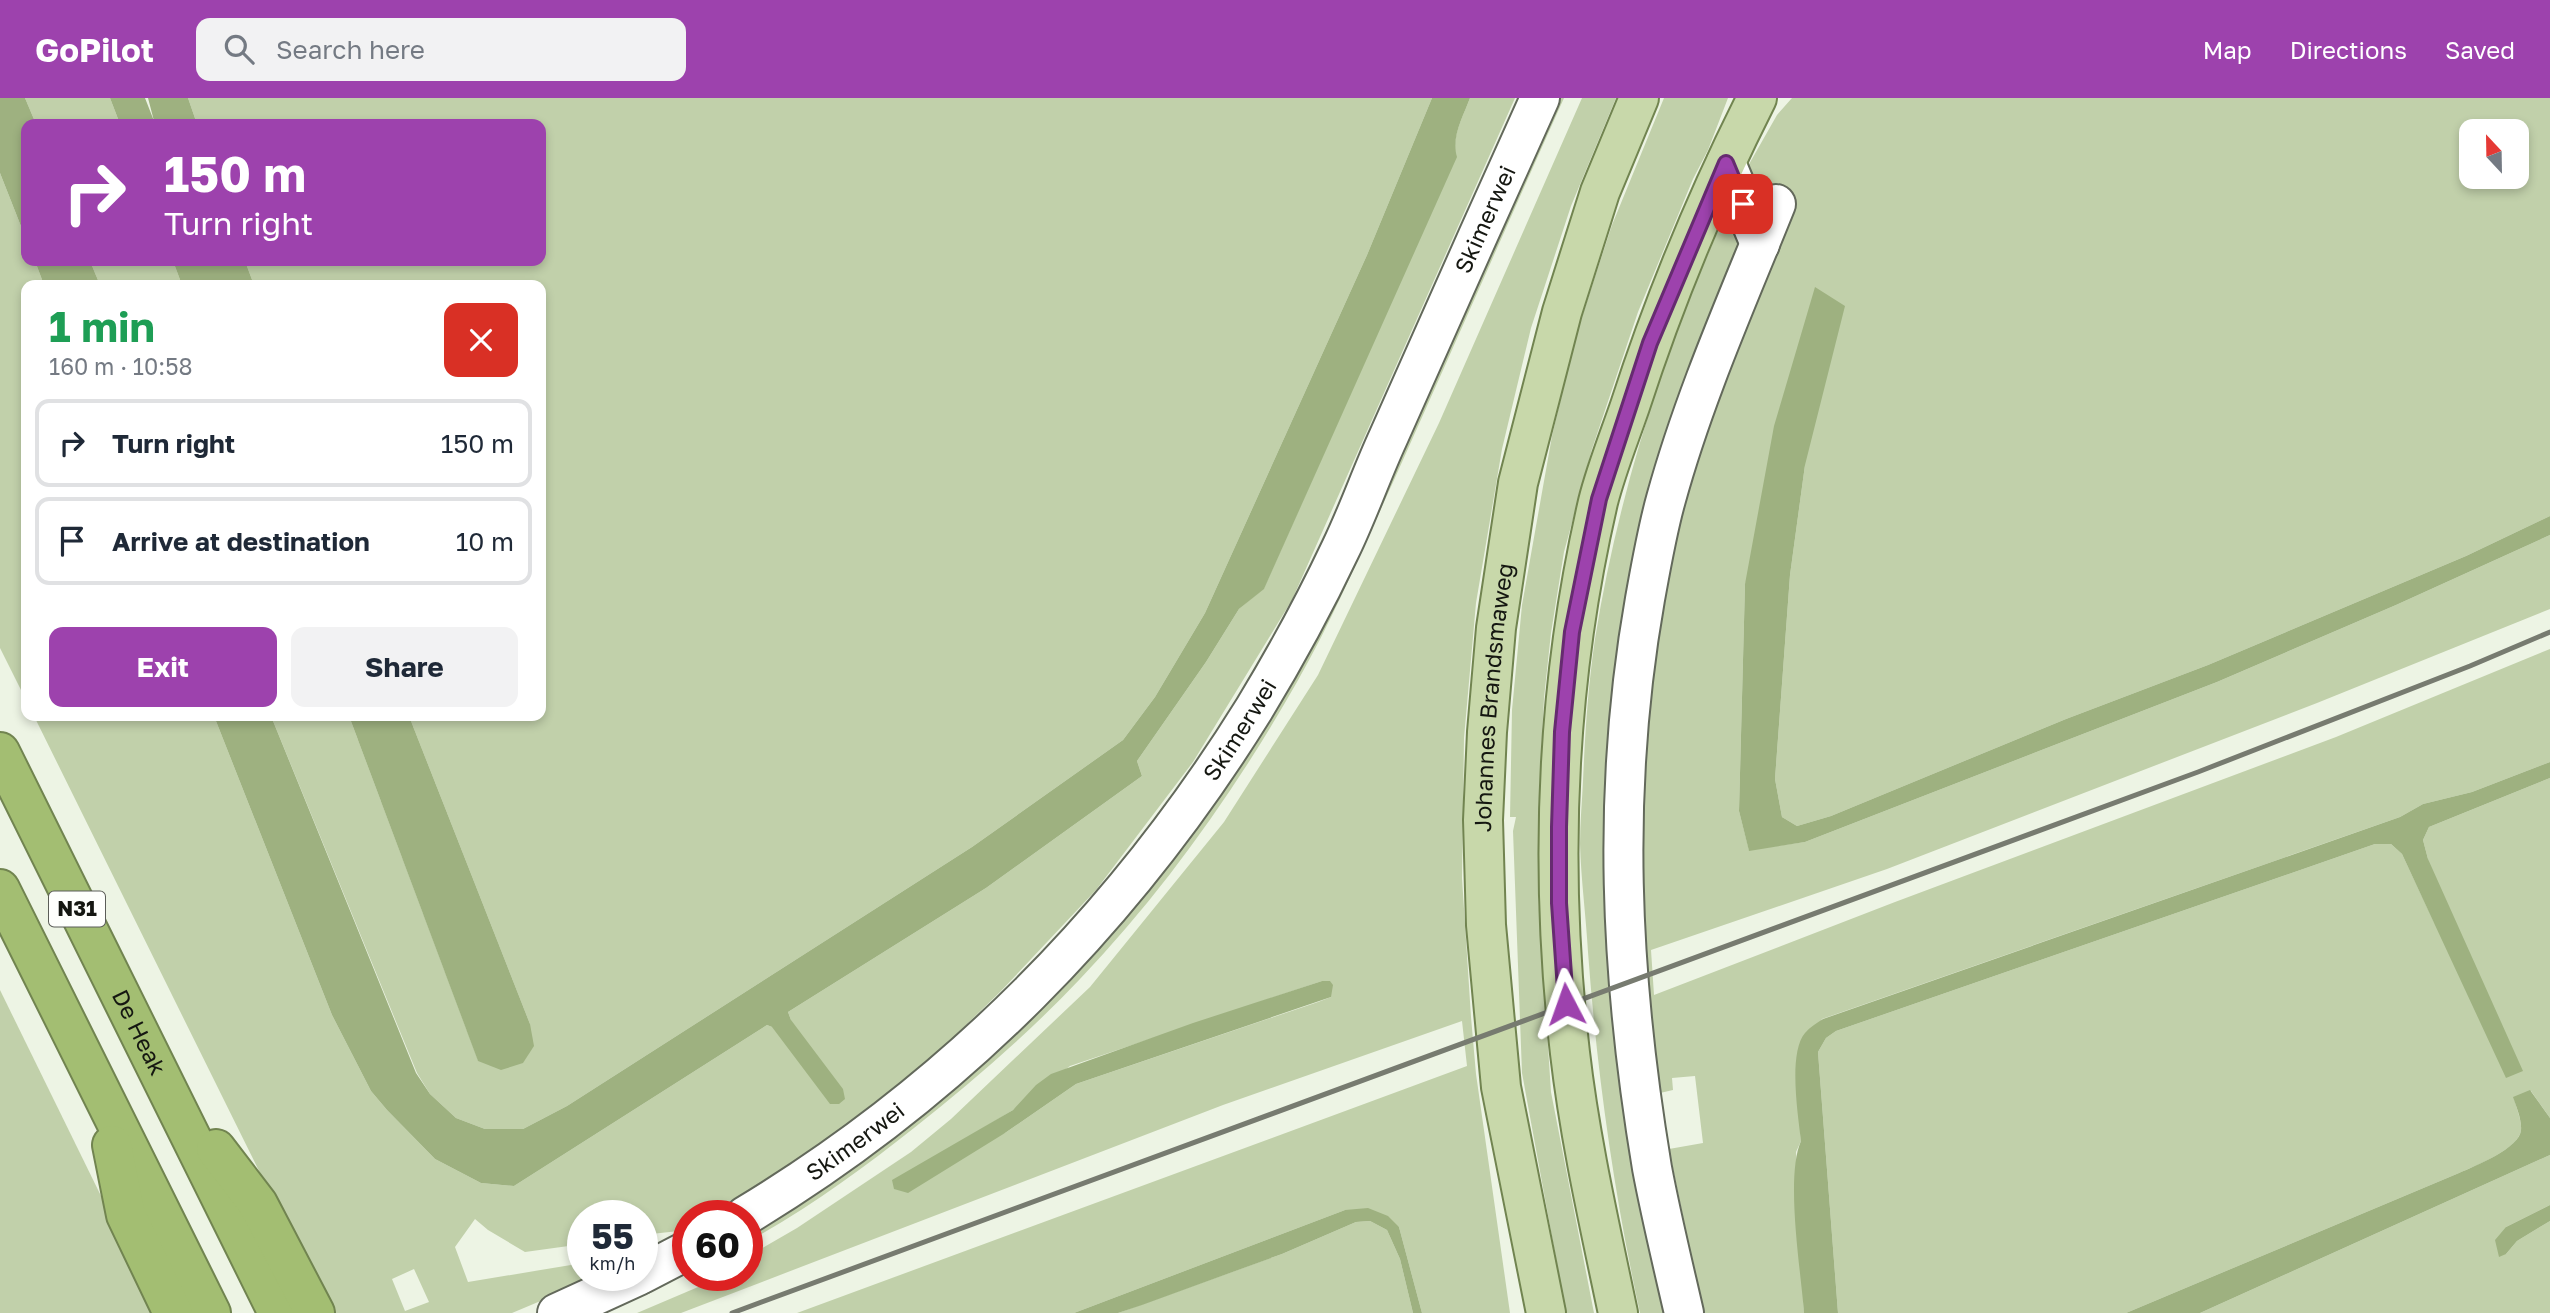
<!DOCTYPE html>
<meta charset="utf-8">
<style>
:root{--surface:#fff;--page:#f2f2f3;--text:#1f2937;--muted:#747a83;--line:#e0e1e3;--accent:#9d42ad}
body{margin:0;font-family:"Golos Text",sans-serif;background:var(--page);color:var(--text);height:100vh;display:flex;flex-direction:column;font-size:26px;white-space:nowrap}
*{box-sizing:border-box;margin:0}
p{font-size:23px;color:var(--muted)}
.icon{flex:none;width:38px;height:38px;fill:none;stroke:currentColor;stroke-width:2;stroke-linecap:round;stroke-linejoin:round}
.map{position:relative;flex:1;overflow:hidden}
.side{position:absolute;left:21px;top:182px;width:525px;height:441px;display:flex;flex-direction:column;background:var(--surface);border-radius:14px;box-shadow:0 4px 10px #0003}
.side>*{flex:none}
.guide{position:absolute;left:21px;top:21px;width:525px;height:147px;border-radius:14px;box-shadow:0 4px 10px #0003;background:#9d42ad;color:#fff;overflow:hidden}
.needle{width:46px;rotate:338deg}
.controls{position:absolute;left:2459px;top:21px;display:grid;gap:14px}
.controls a{display:grid;place-items:center;width:70px;height:70px;border-radius:14px;background:var(--surface);box-shadow:0 4px 10px #0003;font-size:35px}
.speed{position:absolute;left:567px;top:1102px;display:flex;gap:14px;font-size:35px;font-weight:700;text-align:center}
.speed>*{display:grid;place-content:center;width:91px;height:91px;border-radius:50%;background:var(--surface);box-shadow:0 4px 10px #0003;line-height:1}
.speed small{font-size:18px;font-weight:400}
.speed .limit{border:10px solid #d22;background:#fff;color:#111}
.pin{position:absolute;display:grid;place-items:center;width:60px;height:60px;color:#fff;margin:-30px;border-radius:14px;box-shadow:0 4px 10px #0006}
.me{position:absolute;width:77px;margin:-38px;rotate:356deg;stroke-linejoin:round;filter:drop-shadow(0 0 5px #0008)}
.turn{display:flex;align-items:center;gap:24px;height:147px;padding:0 28px;font-size:32px}
.turn .icon{width:91px;height:91px;stroke-width:2.5}
.turn b{display:block;font-size:49px;line-height:60px}
.round{display:grid;place-items:center;flex:none;width:74px;height:74px;border-radius:14px;background:var(--page)}
.headline{display:flex;align-items:center;justify-content:space-between;height:119px;padding:0 28px}
h1{font-size:42px;font-weight:700;line-height:52px;color:#1e9e55}
.button{display:flex;gap:14px;margin-top:auto;padding:14px 28px}
.button a{flex:1;height:80px;border-radius:14px;background:var(--accent);color:#fff;font-size:28px;font-weight:700;line-height:80px;text-align:center}
.button a+a{background:var(--page);color:var(--text)}
ul{padding:0;list-style:none}
li{display:flex;align-items:center;gap:21px;height:88px;margin:0 14px 10px;padding:0 14px;border:4px solid var(--line);border-radius:14px}
li div{flex:1}
li b{display:block;font-size:26px}
li em{font-style:normal}
header{display:flex;align-items:center;gap:42px;box-sizing:border-box;height:98px;padding:0 35px;background:var(--accent);color:#fff}
header strong{font-size:33px}
nav{display:flex;gap:38px;margin-inline-start:auto;font-size:24px}
.search{width:490px;height:63px;background:var(--page);display:flex;align-items:center;gap:18px;box-sizing:border-box;padding:0 24px;border-radius:14px;color:var(--muted);font-size:26px}
.map>svg:first-child{display:block}
.green{fill:#c1d0aa;fill-rule:evenodd}
.water{fill:#9eb180}
.lines{fill:none;stroke-linecap:round;stroke-linejoin:round}
.minor-casing{stroke:#63695b;stroke-width:42}
.major-casing{stroke:#718450;stroke-width:42}
.highway-casing{stroke:#718450;stroke-width:42}
.minor{stroke:#fff;stroke-width:38}
.major{stroke:#c8d8aa;stroke-width:38}
.highway{stroke:#a3be72;stroke-width:38}
.rail{stroke:#777b70;stroke-width:5}
.route-casing{stroke:#662b70;stroke-width:18}
.route{stroke:#9d42ad;stroke-width:12}
.labels{text-anchor:middle;stroke-width:6;stroke-linejoin:round;paint-order:stroke}
.shield{fill:#fefffc;stroke:#5b5d58;stroke-width:2}
.shield-label{font-size:21px;font-weight:bold;fill:#151711}
.street-label{font-size:23px;fill:#151711;stroke:#fefffc}
</style>
<header>
<strong>GoPilot</strong>
<div class="search"><svg class="icon" aria-label="search" viewBox="0 0 24 24"><circle cx="10" cy="10" r="6"/><path d="M15 15l6 6"/></svg>Search here</div>
<nav><a>Map</a><a>Directions</a><a>Saved</a></nav>
</header>
<div class="map">
<svg width="2550" height="1215" viewBox="0 0 2550 1215">
<rect width="100%" height="100%" fill="#edf4e4"/>
<!-- green -->
<g class="green">
<path d="M25 0H110L120 26H36Z"/>
<path d="M188 0H1432L1367 157 1205 515 1155 599 1123 642 972 749 567 1008 523 1031H485L456 1020 430 996 417 975 271 618H349L478 962 530 926 409 618H541V187H254L245 163H541V26H197Z"/>
<path d="M1470 0H1515L1292 502 1193 664 1096 792 1000 894 933 959 872 1009 752 1094 711 1118H688V1132L642 1137V1118H583V1146L525 1154 488 1132 475 1121 455 1149 468 1184 583 1165V1178H600L512 1215H336L264 1083 34 618H214L332 917 371 993 387 1012 435 1061 481 1085 514 1088 767 927 772 929 791 922 788 914 986 790 1142 678 1137 663 1206 564 1239 511 1264 490 1456 59C1451 39 1463 19 1470 0ZM414 1171 429 1204 405 1213 392 1181Z"/>
<path d="M1558 0H1564C1507 127 1451 255 1394 382 1363 450 1334 519 1297 584 1237 690 1164 793 1080 881 1029 935 972 984 914 1030 861 1072 806 1112 747 1144V1138L825 1089 1032 918 1076 876 1125 820 1178 752Z"/>
<path d="M1582 0H1616L1571 108 1531 230 1502 351 1476 505 1464 640 1462 780 1471 919 1476 976 1510 1215H1422L1399 1129 1345 1112 1074 1215H797L1467 968 1462 923 1223 1007 681 1215H637L724 1178H747V1159L797 1130 911 1054 951 1021 1090 889 1224 724 1318 577 1439 325ZM1322 883H1330L1331 899 1318 904 1076 986 1005 1035 960 1044 1013 1012 1070 968Z"/>
<path d="M1664 0H1728L1708 52 1693 81 1638 214 1592 351 1564 454 1551 535 1544 600 1538 720V797L1551 994 1594 1215H1566L1522 975 1513 733 1516 719H1510L1512 612 1522 507 1552 338 1576 237 1612 127Z"/>
<path d="M1792 0H2550V418L2466 458 2208 567 2066 621 1831 718 1797 728 1782 719 1775 681 1790 477 1805 367 1745 486 1739 713 1749 752 1805 744 2217 584 2396 507 2550 437V511L2317 605 1887 771 1651 852 1654 897 1895 804 2336 639 2550 551V664L2472 694 2423 706 2400 719 1822 921 1796 967 1801 1043 1796 1054 1804 1215H1703L1669 1051 1703 1045 1695 978 1672 980 1673 992 1660 995C1654 948 1645 900 1643 853 1637 697 1644 536 1688 386 1716 289 1761 198 1795 104L1766 88 1757 107 1744 75 1777 17ZM2471 33H2516V79H2471Z"/>
<path d="M0 75 26 141V163H35L44 187H26V602L0 550Z"/>
<path d="M1730 106 1745 138 1698 251 1607 840 1612 914 1624 1006 1665 1215H1640C1614 1096 1597 976 1588 854 1586 818 1581 782 1580 746 1580 725 1582 704 1583 683 1585 636 1588 588 1595 541 1619 391 1667 244 1730 106Z"/>
<path d="M90 163H173L182 187H100Z"/>
<path d="M2550 680V1020L2531 993 2514 1000C2516 1009 2522 1023 2521 1032 2519 1051 2475 1068 2459 1075L2126 1215H1838L1818 954 1826 940 1836 933 2375 746H2391L2402 756 2434 824 2428 761 2423 742 2429 729Z"/>
<path d="M0 892 102 1100 154 1215H0Z"/>
<path d="M2550 1057V1107L2506 1129V1156L2517 1143 2550 1123V1215H2200Z"/>
<path d="M1370 1123 1387 1132 1400 1161 1413 1215H1118L1282 1156 1356 1124Z"/>
</g>
<!-- water -->
<g class="water">
<path d="M0 0H25L36 26H26V141L0 75Z"/>
<path d="M110 0H145L154 23 148 0H188L197 26H120Z"/>
<path d="M1432 0H1470C1463 19 1451 39 1457 59L1264 491 1239 511 1206 564 1137 663 1142 678 986 790 788 914 791 922 843 991 845 1001 839 1006H830L772 929 767 927 514 1088 481 1085 435 1061 387 1012 371 993 332 917 214 618H271L416 975 430 996 456 1020 485 1031H523L567 1008 972 749 1123 642 1155 599 1205 515 1367 157Z"/>
<path d="M35 163H90L100 187H44Z"/>
<path d="M173 163H245L254 187H182Z"/>
<path d="M1815 189 1845 208 1805 367 1790 477 1775 681 1782 719 1797 728 1831 718 2066 621 2208 567 2466 458 2550 418V437L2396 507 2217 584 1805 744 1749 753 1739 713 1745 486 1774 328Z"/>
<path d="M349 618H409L530 926 534 948 523 965 501 972 478 963Z"/>
<path d="M2550 664V680L2429 729 2423 742 2428 761 2523 973 2506 980 2402 756 2391 746H2375L1836 933 1826 940 1818 954 1838 1215H1804C1801 1173 1785 1079 1801 1043 1798 1017 1788 955 1805 935 1810 929 1817 925 1823 921L2400 719 2423 706 2472 694Z"/>
<path d="M1322 883H1330L1333 887 1331 899 1076 986 1005 1035 908 1095 894 1091 892 1082 1013 1012 1036 987 1051 976 1193 925Z"/>
<path d="M2530 992 2550 1020V1057L2200 1215H2126L2459 1075C2475 1068 2520 1050 2521 1032 2522 1022 2516 1008 2513 999Z"/>
<path d="M2550 1107V1123L2517 1143 2506 1156 2499 1159 2495 1142 2506 1129Z"/>
<path d="M1368 1110 1388 1118 1399 1129 1422 1215H1413L1400 1161 1387 1132 1370 1123 1356 1124 1282 1156 1142 1207 1118 1215H1074L1345 1112Z"/>
</g>
<g class="lines">
<defs>
<g id="minor">
<path d="M1726 65 1760 146"/>
<path id="s1" d="M745 1118C954 992 1125 819 1254 611 1285 560 1315 505 1341 450 1358 415 1371 377 1388 340 1438 227 1489 113 1540 0"/>
<path d="M642 1176 688 1152"/>
<path d="M557 1215 638 1178"/>
<path d="M1684 1215C1673 1167 1661 1118 1652 1070 1620 878 1611 693 1645 501 1651 468 1657 433 1666 401 1694 299 1737 203 1776 106"/>
</g>
<g id="major">
<path id="s2" d="M1546 1215 1501 989 1486 827 1483 722 1487 634 1496 530 1518 385 1562 214 1600 94 1639 0"/>
<path d="M1618 1215C1600 1129 1580 1042 1570 955 1549 771 1556 585 1598 404 1606 372 1619 340 1630 308 1664 203 1707 99 1757 0"/>
</g>
<g id="highway">
<path id="s3" d="M0 654 278 1215"/>
<path d="M0 791 211 1215"/>
<path d="M112 1047 126 1117 173 1215"/>
<path d="M216 1051 258 1106 315 1215"/>
</g>
</defs>
<!-- minor casing -->
<use href="#minor" class="minor-casing"/>
<!-- major casing -->
<use href="#major" class="major-casing"/>
<!-- highway casing -->
<use href="#highway" class="highway-casing"/>
<!-- minor -->
<use href="#minor" class="minor"/>
<!-- major -->
<use href="#major" class="major"/>
<!-- highway -->
<use href="#highway" class="highway"/>
<!-- rail -->
<path class="rail" d="M732 1215 2198 674 2470 568 2550 534"/>
</g>
<g class="lines">
<defs>
<path id="route" d="M1566 906 1559 805V729L1562 634 1572 534 1599 401 1650 245 1726 65 1743 106"/>
</defs>
<!-- route casing -->
<use href="#route" class="route-casing"/>
<!-- route -->
<use href="#route" class="route"/>
</g>
<g class="labels">
<!-- shield labels -->
<rect class="shield" x="49" y="793.5" width="56" height="35" rx="5"/>
<g class="shield-label">
<text x="77" y="818">N31</text>
</g>
<!-- street labels -->
<g class="street-label">
<text dy="8" stroke="none"><textPath href="#s1" startOffset="1267">Skimerwei</textPath></text>
<text dy="8" stroke="none"><textPath href="#s2" startOffset="621">Johannes Brandsmaweg</textPath></text>
<text dy="8" stroke="none"><textPath href="#s1" startOffset="700">Skimerwei</textPath></text>
<text dy="8" stroke="none"><textPath href="#s3" startOffset="313">De Heak</textPath></text>
<text dy="8" stroke="none"><textPath href="#s1" startOffset="133">Skimerwei</textPath></text>
</g>
</g>
</svg>
<div class="controls">
<a><svg class="needle" viewBox="-14 -14 28 28"><path d="M0-13l5 13h-10z" fill="#e53935"/><path d="M0 13l5-13h-10z" fill="#747a83"/></svg></a>
</div>
<div class="speed"><div>55<small>km/h</small></div><div class="limit">60</div></div>
<div class="pin" style="left:1743px;top:106px;background:#d93025"><svg class="icon" aria-label="arrive" viewBox="0 0 24 24"><path d="M6 21V4h12l-3 4 3 4H6"/></svg></div>
<svg class="me" style="left:1566px;top:906px" viewBox="-20 -20 40 40"><path d="M0-17L14 15 0 8-14 15z" fill="#9d42ad" stroke="#fff" stroke-width="4"/></svg>
<div class="guide">
<div class="turn"><svg class="icon" aria-label="right" viewBox="0 0 24 24"><path d="M7 20v-9h11M14 6l5 5-5 5"/></svg><div><b>150 m</b>Turn right</div></div>
</div>
<section class="side">
<div class="headline"><div><h1>1 min</h1><p>160 m · 10:58</p></div><a class="round" style="background:#d93025;color:#fff"><svg class="icon" aria-label="close" viewBox="0 0 24 24"><path d="M6 6l12 12M18 6L6 18"/></svg></a></div>
<ul>
<li><svg class="icon" aria-label="right" viewBox="0 0 24 24"><path d="M7 20v-9h11M14 6l5 5-5 5"/></svg><div><b>Turn right</b></div><em>150 m</em></li>
<li><svg class="icon" aria-label="arrive" viewBox="0 0 24 24"><path d="M6 21V4h12l-3 4 3 4H6"/></svg><div><b>Arrive at destination</b></div><em>10 m</em></li>
</ul>
<div class="button"><a>Exit</a><a>Share</a></div>
</section>
</div>
